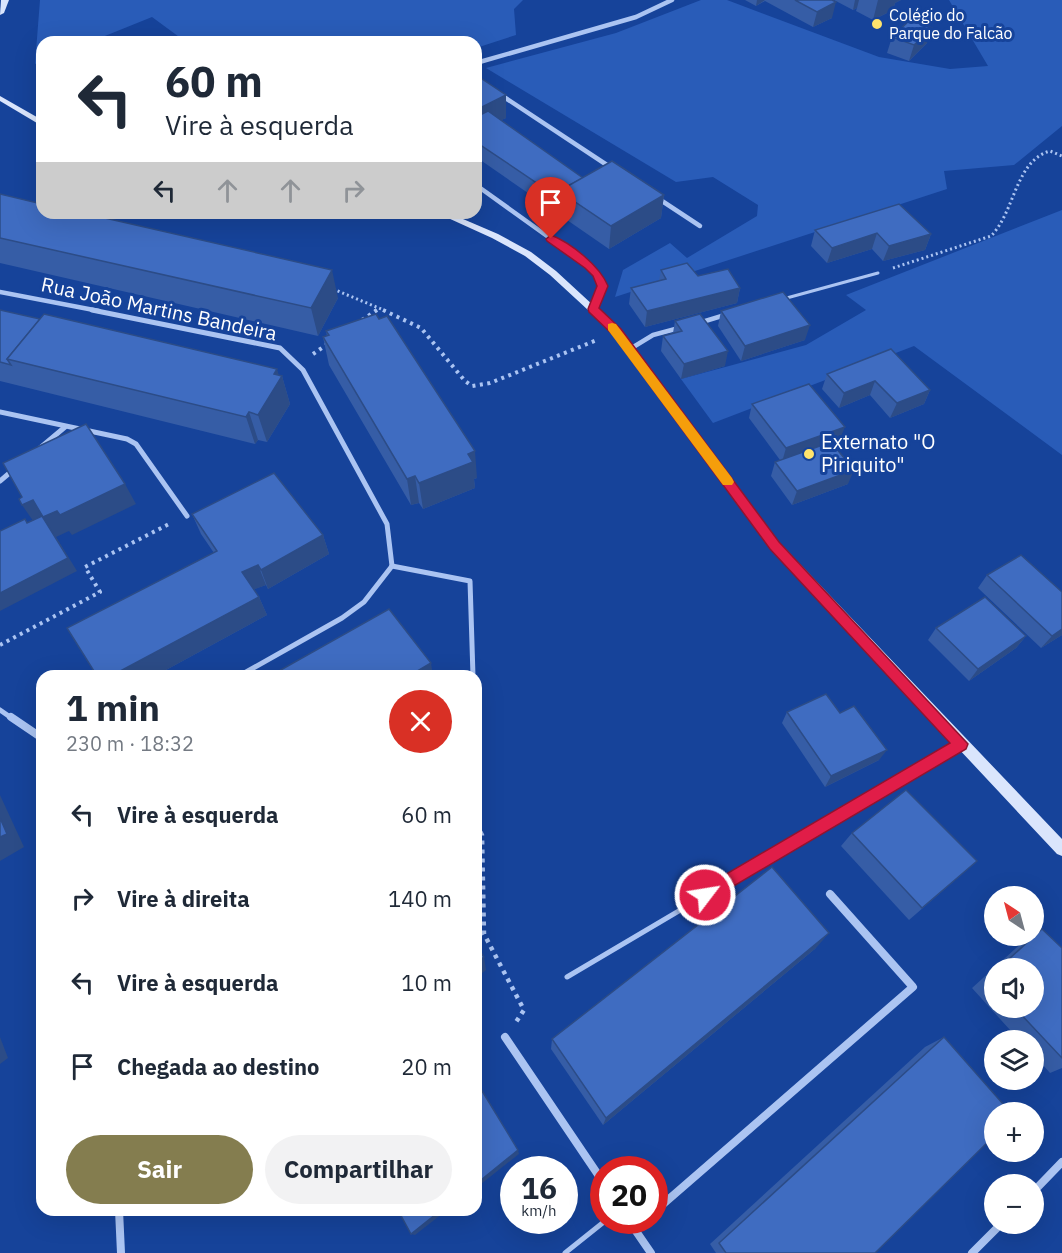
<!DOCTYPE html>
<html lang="pt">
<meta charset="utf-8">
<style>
:root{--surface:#fff;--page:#f2f2f3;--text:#1f2937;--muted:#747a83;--accent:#847d4f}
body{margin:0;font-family:"IBM Plex Sans",sans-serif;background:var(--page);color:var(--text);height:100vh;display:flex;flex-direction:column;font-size:22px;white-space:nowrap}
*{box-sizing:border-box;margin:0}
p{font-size:20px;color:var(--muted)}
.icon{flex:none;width:33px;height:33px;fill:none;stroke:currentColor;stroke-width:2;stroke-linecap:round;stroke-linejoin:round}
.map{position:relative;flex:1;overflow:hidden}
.details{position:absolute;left:36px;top:670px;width:446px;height:546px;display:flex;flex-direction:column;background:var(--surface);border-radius:18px;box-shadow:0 6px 24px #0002}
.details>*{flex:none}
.guide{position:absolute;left:36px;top:36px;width:446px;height:183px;border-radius:18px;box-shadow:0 6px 24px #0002;background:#fff;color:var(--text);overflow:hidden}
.needle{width:39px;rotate:324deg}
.tools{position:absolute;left:984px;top:886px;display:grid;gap:12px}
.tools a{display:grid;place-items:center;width:60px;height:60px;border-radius:50%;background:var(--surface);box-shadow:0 6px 24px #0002;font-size:30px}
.speed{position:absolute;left:500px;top:1156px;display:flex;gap:12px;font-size:30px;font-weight:700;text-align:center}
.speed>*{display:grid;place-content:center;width:78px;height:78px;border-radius:50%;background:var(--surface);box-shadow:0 6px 24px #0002;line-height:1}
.speed small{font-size:15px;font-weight:400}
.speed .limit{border:9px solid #d22;background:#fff;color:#111}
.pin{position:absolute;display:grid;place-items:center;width:51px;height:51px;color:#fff;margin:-62px -26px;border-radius:50% 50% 50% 0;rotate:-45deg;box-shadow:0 0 6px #0007}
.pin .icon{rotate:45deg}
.me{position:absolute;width:66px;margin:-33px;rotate:59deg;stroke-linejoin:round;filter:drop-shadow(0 0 4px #0008)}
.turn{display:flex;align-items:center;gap:21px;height:126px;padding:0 30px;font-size:27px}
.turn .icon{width:78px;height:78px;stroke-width:2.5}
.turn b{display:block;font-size:42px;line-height:51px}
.lanes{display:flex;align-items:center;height:57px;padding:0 30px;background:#0003;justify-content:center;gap:30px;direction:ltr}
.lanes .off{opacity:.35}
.round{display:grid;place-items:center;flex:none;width:63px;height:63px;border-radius:32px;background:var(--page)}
.headline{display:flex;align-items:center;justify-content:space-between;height:102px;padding:0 30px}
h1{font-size:36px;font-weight:700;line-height:45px}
.cta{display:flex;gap:12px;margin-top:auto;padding:12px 30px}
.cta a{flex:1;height:69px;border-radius:36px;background:var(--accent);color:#fff;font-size:24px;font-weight:700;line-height:69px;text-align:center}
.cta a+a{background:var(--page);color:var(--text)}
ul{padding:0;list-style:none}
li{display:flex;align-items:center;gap:18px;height:84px;padding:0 30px}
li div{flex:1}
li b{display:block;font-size:22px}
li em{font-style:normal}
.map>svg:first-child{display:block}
.green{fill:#295cb8}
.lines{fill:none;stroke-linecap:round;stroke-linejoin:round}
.path-far2{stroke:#abc4f2;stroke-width:3;stroke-dasharray:2 3;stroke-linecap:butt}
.path-far1{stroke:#abc4f2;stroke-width:4;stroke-dasharray:3 4.5;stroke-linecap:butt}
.path{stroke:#abc4f2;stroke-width:4.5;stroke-dasharray:4 5;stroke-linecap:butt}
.service-far2{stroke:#abc4f2;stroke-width:3}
.service-far1{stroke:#abc4f2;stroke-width:4.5}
.service{stroke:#abc4f2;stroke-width:5}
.minor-far2{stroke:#abc4f2;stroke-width:4.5}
.minor-far1{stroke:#abc4f2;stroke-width:5}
.minor{stroke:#abc4f2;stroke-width:8}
.secondary{fill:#dae5fc;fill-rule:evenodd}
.wall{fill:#365da6;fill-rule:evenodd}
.shaded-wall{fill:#2c4c87}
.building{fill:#3f6cc1;stroke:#2c4c87;stroke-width:1.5}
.route{fill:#e11d48;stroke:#92132f;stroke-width:1.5}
.slow{fill:#f59e0b}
.poi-dot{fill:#ffe36c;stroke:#16439a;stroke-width:2}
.labels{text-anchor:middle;stroke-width:6;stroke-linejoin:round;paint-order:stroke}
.far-poi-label{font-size:16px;fill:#fff;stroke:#16439a;text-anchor:start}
.street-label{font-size:20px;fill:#fff;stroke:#16439a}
.poi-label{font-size:20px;fill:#fff;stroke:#16439a;text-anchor:start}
</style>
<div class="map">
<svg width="1062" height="1253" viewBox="0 0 1062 1253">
<rect width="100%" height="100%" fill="#16439a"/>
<!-- green -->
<g class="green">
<path d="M40 0H523L514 9 516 35 476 48V42H186L152 17 90 42H42V61L35 64Z"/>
<path d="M701 0H727L879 57 950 69 988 66 949 0H1062V126L1014 165 944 171 947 189 615 297 623 270 670 243 687 258 757 216 758 205 713 177 676 182 486 68 616 33Z"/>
<path d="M1062 210V455L914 346 713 423 681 379 806 345 866 310 846 295Z"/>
</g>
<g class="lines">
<!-- path-far2 -->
<g class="path-far2">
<path d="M893 268 991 236C1015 212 1015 161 1050 151L1062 156"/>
<path d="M333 289 386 311"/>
<path d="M375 311 379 308"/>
</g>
<!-- path-far1 -->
<g class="path-far1">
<path d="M383 310 421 328 465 381 472 386 490 383 597 340"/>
<path d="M362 320 377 310"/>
<path d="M313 354 329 343"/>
<path d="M0 645 100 592 85 567 171 523"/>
</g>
<!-- path -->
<path class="path" d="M476 824 482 835 484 934 524 1010 516 1022"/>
<!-- service-far2 -->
<path class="service-far2" d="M783 299 878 273"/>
<!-- service-far1 -->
<g class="service-far1">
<path d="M702 322 725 315"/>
<path d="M630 349 653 335 679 328"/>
</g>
<!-- service -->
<g class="service">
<path d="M567 977 960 745"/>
<path d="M565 1253 605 1221"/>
</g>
<!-- minor-far2 -->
<g class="minor-far2">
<path d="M476 63 636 17 672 0"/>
<path d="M501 95 613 169"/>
<path d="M476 185 589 266 598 275 602 286 593 309"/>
<path d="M656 197 700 226"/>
<path d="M0 292 99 311"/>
</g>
<!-- minor-far1 -->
<g class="minor-far1">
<path d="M92 310 280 348 303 370 387 524 392 566"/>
<path d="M0 412 127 439 136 444 187 516"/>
<path d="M40 448 65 427"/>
<path d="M0 481 13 470"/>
<path d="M392 566 470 581 473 676"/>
<path d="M239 676 342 618 364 602 392 566"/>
<path d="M0 710 13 719"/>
</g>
<!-- minor -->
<g class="minor">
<path d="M11 717 42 738"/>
<path d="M476 762V770"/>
<path d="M505 1037 603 1182"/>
<path d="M1034 1191 1062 1162"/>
<path d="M119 1210 121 1253"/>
<path d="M654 1212 913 987 830 894"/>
<path d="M629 1221 651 1253"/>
<path d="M635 1229 644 1221"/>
<path d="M972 1253 1001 1224"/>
</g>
<!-- secondary -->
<g class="secondary">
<path d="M1 0H9L4 13 0 15Z"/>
<path d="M0 96 42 120V126L0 101Z"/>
<path d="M437 213H449L498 234 531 252 556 271 620 330 779 542 1062 839V856L1057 854 771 548 614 334 550 275 525 256 492 238Z"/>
</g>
</g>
<!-- wall -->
<g class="wall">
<path d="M745 0H832V18L813 27 765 1 756 6Z"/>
<path d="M834 0H901L895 3 893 10 873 20 856 11 857 8 853 10Z"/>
<path d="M892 37 927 43 909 61 887 53Z"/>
<path d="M476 75 506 95V118L501 120 583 178 664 195 661 218 609 249 476 157Z"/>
<path d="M0 194 338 298 318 336 0 263Z"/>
<path d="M815 230 931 234 925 250 883 261 872 249 827 263 811 246Z"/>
<path d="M661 270 698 276 740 288 737 303 645 327 629 304 631 288 659 281Z"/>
<path d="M0 310 282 376 290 404 267 442 258 440 255 444 0 381Z"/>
<path d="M721 311 805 340 741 361 718 326Z"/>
<path d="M675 321 725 366 681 379 661 351 663 336 673 333Z"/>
<path d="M326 331 477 478 474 479 475 488 423 509 419 503 411 505 329 365 323 337 327 336Z"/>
<path d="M891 349 930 390 924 404 890 418 870 395 839 408 822 389 827 374Z"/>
<path d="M752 404 839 441 833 444 848 484 792 505 771 476 775 462 780 460 749 418Z"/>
<path d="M192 514 323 535 329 554 268 589 266 585 254 589 259 597 267 615 155 676H97L214 553 201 534Z"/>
<path d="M987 575 1062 635 1041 648 978 588Z"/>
<path d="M936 628 1026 636 1016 648 969 681 928 640Z"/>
<path d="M787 712 840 713 879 760 825 787 782 723Z"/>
<path d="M852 833 977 861 909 920 841 846Z"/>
<path d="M1042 929 1062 948V1068L1050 1073 1034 1055V1041H1020L972 988 1025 940 1031 936H1034V934ZM994 969H1034V1008H994Z"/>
<path d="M816 948 603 1125 551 1049 552 1039Z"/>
<path d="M944 1037 875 1253H716L710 1244 925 1047Z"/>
</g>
<!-- shaded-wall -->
<g class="shaded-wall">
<path d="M757 0H765L756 6Z"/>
<path d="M855 0H859L857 8 853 10Z"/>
<path d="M878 0H901L895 3 893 10 873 20Z"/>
<path d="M836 2 832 18 813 27 817 12Z"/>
<path d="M932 28 927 43 909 61 914 45Z"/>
<path d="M506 95V118L476 133V110Z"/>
<path d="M664 195 661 218 609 249 611 226Z"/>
<path d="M877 233 872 249 827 263 832 248Z"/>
<path d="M931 234 925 250 883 261 889 246Z"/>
<path d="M332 270 338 298 318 336 311 308Z"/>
<path d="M740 288 737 303 645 327 647 311Z"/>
<path d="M810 325 805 340 741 361 745 346Z"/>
<path d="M728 351 725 366 681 379 684 364Z"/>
<path d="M277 369 280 379 282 376 290 404 267 442 258 415 274 374Z"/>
<path d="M875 381 870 395 839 408 844 393Z"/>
<path d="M930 390 924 404 890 418 897 403Z"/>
<path d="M249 412 258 440 255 444 246 417Z"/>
<path d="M845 427 839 441 782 462 786 448Z"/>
<path d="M475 451 477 478 474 479 475 488 423 509 419 483 468 454Z"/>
<path d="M854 470 848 484 792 505 797 491Z"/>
<path d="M415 476 419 503 411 505 407 479Z"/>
<path d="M125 484 136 504 72 535 69 531 56 537 77 571 0 611V593L36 525 22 505 33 500 57 511Z"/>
<path d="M323 535 329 554 268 589 261 570Z"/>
<path d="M258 565 266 585 250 591 242 572Z"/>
<path d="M259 597 267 615 155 676H111Z"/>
<path d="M1062 629V635L1041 648 1052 636Z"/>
<path d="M1026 636 1016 648 969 681 978 669Z"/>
<path d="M431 663 433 676H409Z"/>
<path d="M887 750 879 760 825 787 831 776Z"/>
<path d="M0 795 24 847 0 861Z"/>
<path d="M829 933 816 948 603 1125 606 1118Z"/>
<path d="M484 957 486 970 476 978V963Z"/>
<path d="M0 1037 8 1058 0 1064Z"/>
<path d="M518 1150 519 1154 476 1188V1184Z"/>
<path d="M441 1210H447L415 1235 411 1234Z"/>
</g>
<!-- building -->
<g class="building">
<path d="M795 0H832L836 2 817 12Z"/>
<path d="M910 20 932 28 914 45 892 37Z"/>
<path d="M113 39 117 42H105Z"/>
<path d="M476 75 506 95 476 110Z"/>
<path d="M488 111 583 178 559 191V198L476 142V117Z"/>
<path d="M612 161 664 195 611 226 559 191Z"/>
<path d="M0 194 42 204V213H83L332 270 311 308 0 238Z"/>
<path d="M899 204 931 234 889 246 877 233 832 248 815 230Z"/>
<path d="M687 263 698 276 728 269 740 288 647 311 631 288 666 279 661 270Z"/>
<path d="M783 292 810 325 745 346 721 311Z"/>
<path d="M0 310 40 319 7 359 11 365 0 362Z"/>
<path d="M44 314 277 369 274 374 282 376 258 415 249 412 246 417 7 359Z"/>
<path d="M376 314 379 319 387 316 475 451 468 454 473 462 419 483 415 476 407 479 323 337 329 335 326 331Z"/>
<path d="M700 314 728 351 684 364 663 336 682 331 675 321Z"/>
<path d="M891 349 930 390 897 403 875 381 844 393 827 374Z"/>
<path d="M809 384 845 427 786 448 752 404Z"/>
<path d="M86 424 125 484 60 515 57 511 43 517 33 500 22 505 19 499 22 497 3 463Z"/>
<path d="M831 442 854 470 797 491 775 462Z"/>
<path d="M274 473 323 535 261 570 258 565 242 572 259 597 111 676H97L67 628 217 551 192 514Z"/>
<path d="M42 516 68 558 0 593V531L25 519 27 523Z"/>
<path d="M1021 555 1062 592V629L1052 636 987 575Z"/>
<path d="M985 597 1026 636 978 669 936 628Z"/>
<path d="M389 609 431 663 409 676H270Z"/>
<path d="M826 694 840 713 854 706 887 750 831 776 787 712Z"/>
<path d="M906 790 977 861 922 908 852 833Z"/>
<path d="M0 818 7 834 0 837Z"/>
<path d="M772 867 829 933 606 1118 552 1039Z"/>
<path d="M1042 929 1062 948V1058L1015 1008H1034V969H998Z"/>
<path d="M476 945 484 957 476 963Z"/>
<path d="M994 972V986L988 978Z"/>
<path d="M944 1037 1011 1113H994V1136L875 1253H726L719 1243Z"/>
<path d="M476 1081 518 1150 476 1184Z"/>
<path d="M398 1210H441L411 1234Z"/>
</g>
<!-- route -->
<path class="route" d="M551 235C571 243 600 266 608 286L599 308 621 329 779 542 968 744 966 749 705 903 699 901 697 895 699 890 950 743 770 549 613 335 589 312 588 309 597 286 593 276 585 268 547 241 546 239Z"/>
<!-- slow -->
<path class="slow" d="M612 323 616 324 732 478 734 482 732 485H723L608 330V324Z"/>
<!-- markers -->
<g class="poi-dot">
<circle cx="877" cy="24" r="6"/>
<circle cx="809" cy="454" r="6"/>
</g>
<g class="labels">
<!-- far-poi labels -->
<g class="far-poi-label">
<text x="889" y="21">Colégio do<tspan x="889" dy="18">Parque do Falcão</tspan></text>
</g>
<!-- street labels -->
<g class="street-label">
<text transform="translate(159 309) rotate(12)" y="7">Rua João Martins Bandeira</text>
</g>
<!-- poi labels -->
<g class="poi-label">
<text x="821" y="449">Externato "O<tspan x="821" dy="23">Piriquito"</tspan></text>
</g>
</g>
</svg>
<div class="tools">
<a><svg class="needle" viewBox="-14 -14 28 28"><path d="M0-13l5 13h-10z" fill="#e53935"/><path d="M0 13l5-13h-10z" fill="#747a83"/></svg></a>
<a><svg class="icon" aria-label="sound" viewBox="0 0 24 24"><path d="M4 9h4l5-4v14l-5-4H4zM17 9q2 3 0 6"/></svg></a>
<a><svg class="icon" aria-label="layers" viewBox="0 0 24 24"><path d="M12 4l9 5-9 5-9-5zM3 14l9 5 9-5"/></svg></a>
<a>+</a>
<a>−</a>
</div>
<div class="speed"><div>16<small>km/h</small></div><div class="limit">20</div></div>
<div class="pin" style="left:551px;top:239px;background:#d93025"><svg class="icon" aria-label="arrive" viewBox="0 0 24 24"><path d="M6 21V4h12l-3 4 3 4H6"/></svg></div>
<svg class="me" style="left:705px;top:895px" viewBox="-20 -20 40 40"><circle r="17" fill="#e11d48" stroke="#fff" stroke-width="3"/><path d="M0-11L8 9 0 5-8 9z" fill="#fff"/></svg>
<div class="guide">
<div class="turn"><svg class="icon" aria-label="left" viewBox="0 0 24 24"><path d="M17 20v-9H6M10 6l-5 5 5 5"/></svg><div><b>60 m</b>Vire à esquerda</div></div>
<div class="lanes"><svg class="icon" aria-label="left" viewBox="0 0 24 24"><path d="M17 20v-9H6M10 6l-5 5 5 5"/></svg><svg class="icon off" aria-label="ahead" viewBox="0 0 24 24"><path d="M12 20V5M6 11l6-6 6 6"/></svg><svg class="icon off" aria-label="ahead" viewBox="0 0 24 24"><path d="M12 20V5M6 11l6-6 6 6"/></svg><svg class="icon off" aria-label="right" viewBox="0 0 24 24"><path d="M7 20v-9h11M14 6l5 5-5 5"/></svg></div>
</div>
<section class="details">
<div class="headline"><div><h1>1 min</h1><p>230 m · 18:32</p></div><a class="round" style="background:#d93025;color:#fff"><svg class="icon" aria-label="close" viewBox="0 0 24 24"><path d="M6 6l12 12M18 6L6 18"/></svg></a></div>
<ul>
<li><svg class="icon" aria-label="left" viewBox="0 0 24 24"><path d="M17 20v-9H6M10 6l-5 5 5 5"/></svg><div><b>Vire à esquerda</b></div><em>60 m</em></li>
<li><svg class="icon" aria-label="right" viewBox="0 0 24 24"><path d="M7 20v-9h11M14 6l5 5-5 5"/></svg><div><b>Vire à direita</b></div><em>140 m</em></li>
<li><svg class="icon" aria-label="left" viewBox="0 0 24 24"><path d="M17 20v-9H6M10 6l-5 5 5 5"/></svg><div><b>Vire à esquerda</b></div><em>10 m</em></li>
<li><svg class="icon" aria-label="arrive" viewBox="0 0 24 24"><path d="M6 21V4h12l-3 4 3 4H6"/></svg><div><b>Chegada ao destino</b></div><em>20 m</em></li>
</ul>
<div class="cta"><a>Sair</a><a>Compartilhar</a></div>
</section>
</div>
